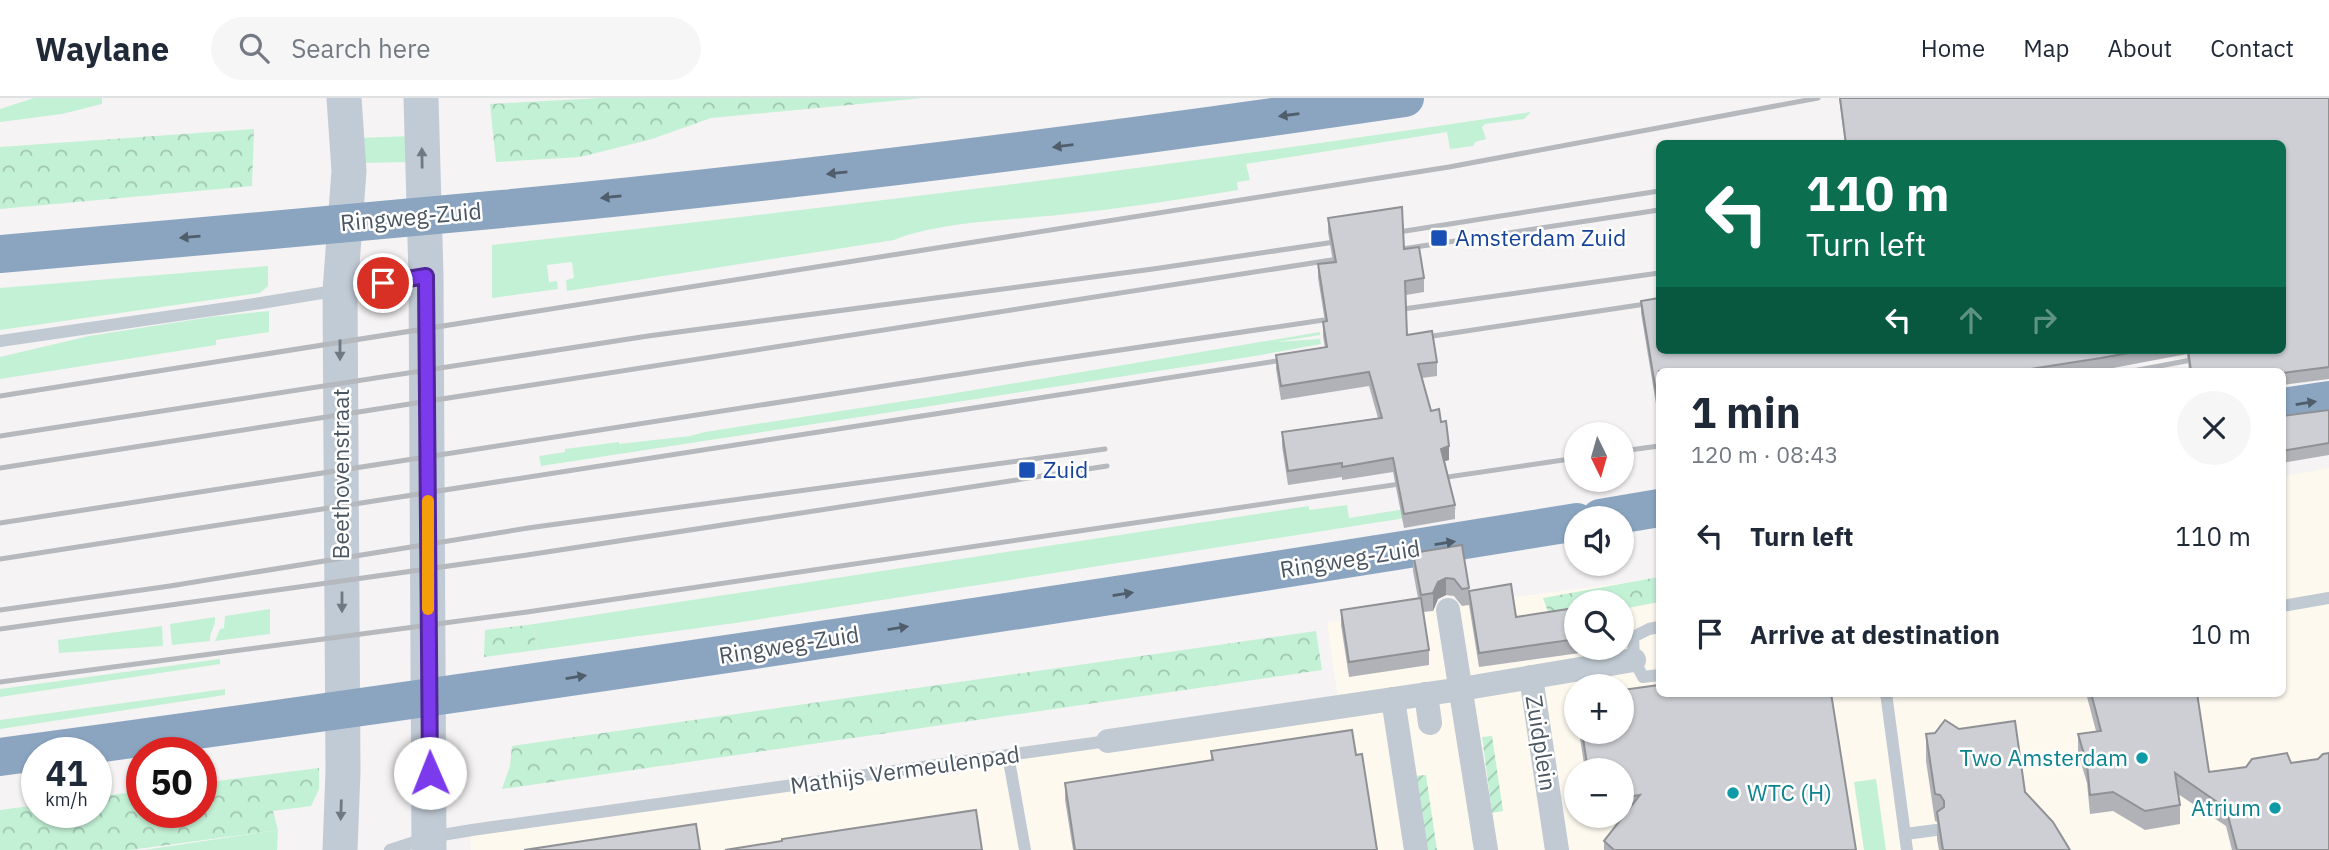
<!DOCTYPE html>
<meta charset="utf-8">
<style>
:root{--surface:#fff;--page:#f6f6f7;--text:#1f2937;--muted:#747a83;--line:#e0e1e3}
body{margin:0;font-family:"IBM Plex Sans",sans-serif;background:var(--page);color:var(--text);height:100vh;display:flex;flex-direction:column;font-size:26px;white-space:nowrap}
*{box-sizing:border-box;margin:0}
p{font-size:23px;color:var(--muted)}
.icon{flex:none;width:38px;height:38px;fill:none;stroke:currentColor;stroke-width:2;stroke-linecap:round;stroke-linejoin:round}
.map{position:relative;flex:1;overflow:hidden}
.panel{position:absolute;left:1656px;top:270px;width:630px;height:329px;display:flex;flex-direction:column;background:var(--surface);border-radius:10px;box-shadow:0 2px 5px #0004}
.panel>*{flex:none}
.top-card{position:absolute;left:1656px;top:42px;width:630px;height:214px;border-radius:10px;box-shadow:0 2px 5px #0004;background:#0b6e4f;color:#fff;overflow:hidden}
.needle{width:46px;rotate:175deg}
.fabs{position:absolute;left:1564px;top:324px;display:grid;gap:14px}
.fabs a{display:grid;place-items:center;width:70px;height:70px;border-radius:50%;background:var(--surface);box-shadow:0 2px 5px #0004;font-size:35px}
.speed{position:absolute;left:21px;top:639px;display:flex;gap:14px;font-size:35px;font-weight:700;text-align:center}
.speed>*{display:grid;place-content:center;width:91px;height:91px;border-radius:50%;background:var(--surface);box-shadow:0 2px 5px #0004;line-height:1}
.speed small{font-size:18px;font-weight:400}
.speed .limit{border:10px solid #d22;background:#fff;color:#111}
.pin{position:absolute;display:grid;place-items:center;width:60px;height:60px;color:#fff;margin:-30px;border:4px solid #fff;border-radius:50%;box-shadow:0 2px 7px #0007}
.me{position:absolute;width:77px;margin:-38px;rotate:359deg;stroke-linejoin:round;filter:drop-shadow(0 0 5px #0008)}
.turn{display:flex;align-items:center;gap:24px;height:147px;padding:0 35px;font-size:32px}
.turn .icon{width:91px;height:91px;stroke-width:2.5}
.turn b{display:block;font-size:49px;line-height:60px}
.lanes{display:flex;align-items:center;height:66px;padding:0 35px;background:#0003;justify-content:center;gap:35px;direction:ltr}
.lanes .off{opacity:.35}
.round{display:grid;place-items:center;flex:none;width:74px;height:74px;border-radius:37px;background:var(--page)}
.headline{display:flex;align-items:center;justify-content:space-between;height:119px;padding:0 35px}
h1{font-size:42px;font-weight:800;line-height:52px}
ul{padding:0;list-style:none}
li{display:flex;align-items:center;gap:21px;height:98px;padding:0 35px}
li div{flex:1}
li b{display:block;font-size:26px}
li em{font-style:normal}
header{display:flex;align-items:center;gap:42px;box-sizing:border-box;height:98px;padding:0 35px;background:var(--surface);border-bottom:2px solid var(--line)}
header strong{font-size:33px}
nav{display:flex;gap:38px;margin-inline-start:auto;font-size:24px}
.search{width:490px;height:63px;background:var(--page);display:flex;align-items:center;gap:18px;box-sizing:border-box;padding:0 24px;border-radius:38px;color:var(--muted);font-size:26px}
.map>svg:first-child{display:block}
.commercial{fill:#fdf9ef;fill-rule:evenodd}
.grass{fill:#c3f1d5}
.forest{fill:url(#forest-crowns)}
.garden{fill:url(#garden-furrows)}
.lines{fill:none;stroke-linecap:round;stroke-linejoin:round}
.lane{stroke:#c1cad2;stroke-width:12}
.street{stroke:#c1cad2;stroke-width:24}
.secondary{stroke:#c1cbd6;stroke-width:35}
.highway{stroke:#8ba5c1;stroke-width:38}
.rail{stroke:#b5b8bd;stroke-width:5}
.wall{fill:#b0b2b7}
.shaded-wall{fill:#909195}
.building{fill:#cdcfd5;stroke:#909195;stroke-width:2}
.oneway{fill:#505e6b}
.oneway2{fill:#6e7984}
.route-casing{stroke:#51269a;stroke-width:18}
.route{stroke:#7c3aed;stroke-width:12}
.slow{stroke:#f59e0b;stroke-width:12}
.transit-dot{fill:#1a4fb4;stroke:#fff;stroke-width:2.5}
.culture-dot{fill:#0f9aa8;stroke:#fff;stroke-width:2.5}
.labels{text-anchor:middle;stroke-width:5;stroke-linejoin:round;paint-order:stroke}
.street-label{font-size:23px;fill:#4a5661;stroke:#fff}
.transit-label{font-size:23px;fill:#164399;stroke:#fff;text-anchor:start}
.culture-label{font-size:23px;fill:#0d838f;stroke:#fff;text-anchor:end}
</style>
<header>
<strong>Waylane</strong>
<div class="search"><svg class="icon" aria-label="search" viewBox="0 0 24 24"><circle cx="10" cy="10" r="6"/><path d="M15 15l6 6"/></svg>Search here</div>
<nav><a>Home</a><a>Map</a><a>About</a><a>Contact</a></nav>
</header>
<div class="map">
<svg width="2329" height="752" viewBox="0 0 2329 752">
<defs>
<pattern id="forest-crowns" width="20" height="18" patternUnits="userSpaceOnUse" patternTransform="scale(1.75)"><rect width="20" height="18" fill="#c3f1d5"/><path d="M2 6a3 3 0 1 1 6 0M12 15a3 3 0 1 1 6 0" fill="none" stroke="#a0c6b0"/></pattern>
<pattern id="garden-furrows" width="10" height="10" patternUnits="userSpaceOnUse" patternTransform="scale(1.75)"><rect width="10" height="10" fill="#c3f1d5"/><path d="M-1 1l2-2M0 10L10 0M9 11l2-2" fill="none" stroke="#a0c6b0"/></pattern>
</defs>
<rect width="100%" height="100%" fill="#f5f3f3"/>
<!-- commercial -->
<path class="commercial" d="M2329 370V752H471L470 736 1340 615 1327 524 1659 480V595H2282V379ZM1577 504H1622V550H1577ZM1577 588H1622V634H1577ZM1577 672H1622V718H1577Z"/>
<!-- grass -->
<g class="grass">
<path d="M34 0H102V6L62 16 0 24V11Z"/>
<path d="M1531 14 1524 21 1485 26 1482 29 1486 41 1475 44 1473 48 1450 51 1447 34 1246 66 1250 82 1237 84 1238 92C1178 102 1118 111 1058 117 1010 122 937 124 894 142L567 193 566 182 574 180 572 164 547 167 549 184 557 183 558 191 492 200V147C839 109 1186 67 1531 14Z"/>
<path d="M411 38 413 64 358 65V40Z"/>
<path d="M268 168V188L260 195 0 232V190Z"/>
<path d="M269 213V234L216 242V247L0 281V259L89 238 211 219Z"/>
<path d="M1320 234V237L1276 244 1320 241 1321 246 1255 258 541 368 539 358 565 354V351L619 344V346L690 338 705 334 950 296Z"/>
<path d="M1455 403 1456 412 735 525 537 552 534 533 528 527 1309 408V412L1347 407 1349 420Z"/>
<path d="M270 511V536L215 543 220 531 224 530 225 518Z"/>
<path d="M215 519C216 529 209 534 210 543L172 547 170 526Z"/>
<path d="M162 528 163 548 59 555 58 542Z"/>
<path d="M220 561V566L0 599V591Z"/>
<path d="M225 591V597L0 631V622Z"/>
<path d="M1876 681 1886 752H1864L1854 684Z"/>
<path d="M278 732 277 752H144Z"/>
</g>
<!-- forest -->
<g class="forest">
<path d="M601 0H923L711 20 652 41 580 59 496 64 490 6Z"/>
<path d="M254 31 252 88 0 111V49Z"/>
<path d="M1659 479V504L1622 511V504H1577V520L1552 525 1543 500Z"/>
<path d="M528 527 534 533 537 552 484 559 485 532Z"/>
<path d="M1316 533 1322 572 502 691 510 668 512 648Z"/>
<path d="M319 670V691L311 708 273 713 278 732 130 752H0V712L37 707V714H96V699L142 693V714H201V685Z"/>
</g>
<!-- garden -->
<g class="garden">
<path d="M1492 638 1503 713 1492 715 1482 639Z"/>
<path d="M1426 677 1437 752H1426L1415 678Z"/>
</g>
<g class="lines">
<!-- lane -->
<g class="lane">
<path d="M0 243 261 205 425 178"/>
<path d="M2282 508 2329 500"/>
<path d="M1659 529 1649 531 1633 539 1634 562 1643 579 1659 577"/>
<path d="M1886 595 1907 752"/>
<path d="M1008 657 1025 752"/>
<path d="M1905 736 1936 732"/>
<path d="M390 752 430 739 472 732 1108 643"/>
</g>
<!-- street -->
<g class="street">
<path d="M1448 512 1486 752"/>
<path d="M1531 579 1557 752"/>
<path d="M1426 596 1430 625"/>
<path d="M1393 601 1416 752"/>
<path d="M1108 643 1461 591 1634 562"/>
</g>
<!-- secondary -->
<g class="secondary">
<path d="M421 0 426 178 429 752"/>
<path d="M340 752 343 673 340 193 349 73 344 0"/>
</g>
<!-- highway -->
<g class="highway">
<path d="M0 156C167 141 335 127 502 111 804 82 1105 44 1405 0"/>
<path d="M2282 309 2329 302"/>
<path d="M1600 420 1659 410"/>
<path d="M0 659C527 588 1052 509 1577 424"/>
</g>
<!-- rail -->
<g class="rail">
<path d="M1386 136 1659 93"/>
<path d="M1389 153 1659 112"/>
<path d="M1389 213 1659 175"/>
<path d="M1413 241 1659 204"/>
<path d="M2133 273 2244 252"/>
<path d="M0 298 1449 69 1818 0"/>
<path d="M0 338 648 238 1153 171 1348 142"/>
<path d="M1622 353 1659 348"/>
<path d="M0 370 1351 159"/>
<path d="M0 425 1032 265 1344 219"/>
<path d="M0 461 1296 260"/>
<path d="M0 512 170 488 528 430 1105 351"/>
<path d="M0 531 527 457 1107 368"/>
<path d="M0 584 527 514 1577 360"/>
</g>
</g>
<!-- wall -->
<g class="wall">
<path d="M1839 0H2329V281L2282 287V273H2189L2187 256 2097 273H1659V324L1641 215V203L1659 252H2282V46H1845Z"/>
<path d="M1328 120 1404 151 1424 180V194L1406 197 1407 237 1437 264V278L1422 280 1431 313 1441 324 1449 362 1445 363 1455 407V421L1404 430 1393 374 1342 382V379L1288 387 1282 348V334L1378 320 1369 288 1281 302 1276 271V257L1325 250 1323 238V224H1325L1318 180V166L1333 164 1328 134Z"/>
<path d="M2329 312V357L2282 365V318Z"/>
<path d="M1413 455 1469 490V507L1462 508 1454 498 1446 497 1438 501 1433 513 1423 514 1429 552V567L1349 579 1341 527V512L1418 500 1413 473Z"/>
<path d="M1469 493 1516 519 1577 522V550H1580V555L1479 569 1469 507Z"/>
<path d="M2086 595H2197L2209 674 2318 661 2329 752H2232L2226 728 2178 696 2180 707V726L2145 732 2113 713 2090 716 2087 685 2078 655V636L2096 633Z"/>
<path d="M1579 634H1622L1856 752H1604V743L1621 722 1596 726 1595 718H1622V672H1585Z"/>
<path d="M1926 636 2025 694 2070 752H1939L1937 741V724L1935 723 1926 663Z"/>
<path d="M1211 653 1356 657 1377 752H1073L1065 702V685L1211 662Z"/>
</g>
<!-- shaded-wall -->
<g class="shaded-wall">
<path d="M1449 348V362L1441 364V351Z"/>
<path d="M1446 480V497L1438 501 1433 513V495L1438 484Z"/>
</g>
<!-- building -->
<g class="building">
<path d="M1840 0H2329V269L2282 275V273H2213V271L2191 273 2188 252H2282V46H1846Z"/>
<path d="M1402 109 1404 151 1419 149 1424 180 1405 183 1407 237 1432 233 1437 264 1418 266 1431 313 1439 311 1441 324 1446 323 1449 348 1441 351 1455 407 1404 416 1393 360 1342 369V365L1288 373 1282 334 1382 320 1369 274 1281 288 1276 257 1327 249 1323 224 1327 223 1318 166 1336 164 1328 120Z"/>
<path d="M1659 200V252H2145L2101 260 2018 273H1659V312L1641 203Z"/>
<path d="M2329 312V345L2282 353V318Z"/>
<path d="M1462 447 1469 490 1462 491 1454 481 1446 480 1438 484 1433 495 1421 497 1413 455Z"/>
<path d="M1511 486 1516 519 1575 510 1577 522V541L1479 555 1469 493Z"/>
<path d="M1421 500 1429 552 1349 564 1341 512Z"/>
<path d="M1659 587V595H1831L1856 752H1614L1604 743 1640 697 1622 700V672H1588L1582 634H1622V592Z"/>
<path d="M2091 595H2197L2209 674 2246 669 2252 661 2287 655 2291 665 2318 661 2323 656 2329 655V752H2237L2226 710 2175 675 2180 707 2145 713 2113 694 2090 697 2087 666 2078 636 2101 633Z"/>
<path d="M1945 622 1959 631 2015 623 2025 694 2053 724 2070 752H1943L1937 714 1944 709V703L1940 697 1935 696 1926 636 1935 635Z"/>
<path d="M1352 632 1356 657 1362 656 1377 752H1075L1065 685 1213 662 1211 653Z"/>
<path d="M976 712 982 752H725L782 743V741Z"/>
<path d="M696 726 700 752H524Z"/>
</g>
<!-- one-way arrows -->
<defs><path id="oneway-solid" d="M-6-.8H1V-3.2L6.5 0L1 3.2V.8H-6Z" transform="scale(1.75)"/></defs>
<g class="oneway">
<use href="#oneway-solid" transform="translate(1289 17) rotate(172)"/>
<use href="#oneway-solid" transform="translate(1063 48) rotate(173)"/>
<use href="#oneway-solid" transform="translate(837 75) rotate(174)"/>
<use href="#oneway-solid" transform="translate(611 99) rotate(174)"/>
<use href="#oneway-solid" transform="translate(190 139) rotate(175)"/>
<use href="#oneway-solid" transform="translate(2306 305) rotate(-9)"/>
<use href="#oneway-solid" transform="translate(1445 445) rotate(-9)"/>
<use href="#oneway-solid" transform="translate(1123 496) rotate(-9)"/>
<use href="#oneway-solid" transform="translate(898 530) rotate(-9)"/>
<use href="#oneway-solid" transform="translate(576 579) rotate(-9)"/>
</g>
<g class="oneway2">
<use href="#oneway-solid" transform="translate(422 60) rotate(-91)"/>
<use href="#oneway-solid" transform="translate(340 252) rotate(90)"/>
<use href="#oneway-solid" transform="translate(342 504) rotate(90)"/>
<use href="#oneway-solid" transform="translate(341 712) rotate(92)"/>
</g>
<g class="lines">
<defs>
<path id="route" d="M383 185 426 178 430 675"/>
</defs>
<!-- route casing -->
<use href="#route" class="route-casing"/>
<!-- route -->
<use href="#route" class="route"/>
<!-- slow -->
<path class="slow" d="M428 403V511"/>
</g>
<!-- markers -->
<g class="transit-dot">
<rect x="1430" y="131" width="18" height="18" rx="3.5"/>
<rect x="1018" y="363" width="18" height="18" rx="3.5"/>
</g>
<g class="culture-dot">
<circle cx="2142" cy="660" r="7"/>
<circle cx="1733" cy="695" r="7"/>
<circle cx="2275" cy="710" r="7"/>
</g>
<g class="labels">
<!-- street labels -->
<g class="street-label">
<text transform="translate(411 119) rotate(-5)" y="8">Ringweg-Zuid</text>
<text transform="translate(341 376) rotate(-90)" y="8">Beethovenstraat</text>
<text transform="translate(1350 461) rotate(-9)" y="8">Ringweg-Zuid</text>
<text transform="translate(789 547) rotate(-9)" y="8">Ringweg-Zuid</text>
<text transform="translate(1541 645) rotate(81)" y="8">Zuidplein</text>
<text transform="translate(905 672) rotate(-8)" y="8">Mathijs Vermeulenpad</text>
</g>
<!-- transit labels -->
<g class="transit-label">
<text x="1455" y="148">Amsterdam Zuid</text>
<text x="1043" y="380">Zuid</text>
</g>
<!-- culture labels -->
<g class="culture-label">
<text x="2128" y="668">Two Amsterdam</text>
<text x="1747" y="703" text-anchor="start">WTC (H)</text>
<text x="2261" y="718">Atrium</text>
</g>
</g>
</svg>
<div class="fabs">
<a><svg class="needle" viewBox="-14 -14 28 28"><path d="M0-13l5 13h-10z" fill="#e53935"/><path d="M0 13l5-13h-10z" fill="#747a83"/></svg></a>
<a><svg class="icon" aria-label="sound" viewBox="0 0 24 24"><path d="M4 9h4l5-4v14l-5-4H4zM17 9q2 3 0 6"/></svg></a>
<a><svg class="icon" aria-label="search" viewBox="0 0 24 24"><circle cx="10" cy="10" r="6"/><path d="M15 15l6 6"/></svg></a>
<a>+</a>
<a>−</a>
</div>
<div class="speed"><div>41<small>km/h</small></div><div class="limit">50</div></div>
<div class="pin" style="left:383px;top:185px;background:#d93025"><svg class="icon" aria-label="arrive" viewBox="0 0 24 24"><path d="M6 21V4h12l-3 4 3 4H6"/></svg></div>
<svg class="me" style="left:430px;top:675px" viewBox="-20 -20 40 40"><circle r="19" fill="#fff"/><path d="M0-13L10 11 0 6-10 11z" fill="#7c3aed"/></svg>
<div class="top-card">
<div class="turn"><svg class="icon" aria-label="left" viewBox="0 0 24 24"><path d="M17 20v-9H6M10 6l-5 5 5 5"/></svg><div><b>110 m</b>Turn left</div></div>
<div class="lanes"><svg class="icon" aria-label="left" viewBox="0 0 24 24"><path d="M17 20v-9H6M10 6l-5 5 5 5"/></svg><svg class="icon off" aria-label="ahead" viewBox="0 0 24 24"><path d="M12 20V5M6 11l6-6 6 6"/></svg><svg class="icon off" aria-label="right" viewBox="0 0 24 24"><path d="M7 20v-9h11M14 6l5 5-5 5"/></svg></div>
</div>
<section class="panel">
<div class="headline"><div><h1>1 min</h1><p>120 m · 08:43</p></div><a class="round"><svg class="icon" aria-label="close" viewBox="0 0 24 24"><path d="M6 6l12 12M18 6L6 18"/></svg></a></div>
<ul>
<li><svg class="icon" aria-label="left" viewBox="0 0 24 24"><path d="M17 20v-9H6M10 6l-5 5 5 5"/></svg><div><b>Turn left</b></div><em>110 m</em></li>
<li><svg class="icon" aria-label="arrive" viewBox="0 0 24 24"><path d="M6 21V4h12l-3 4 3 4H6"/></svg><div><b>Arrive at destination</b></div><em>10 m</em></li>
</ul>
</section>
</div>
